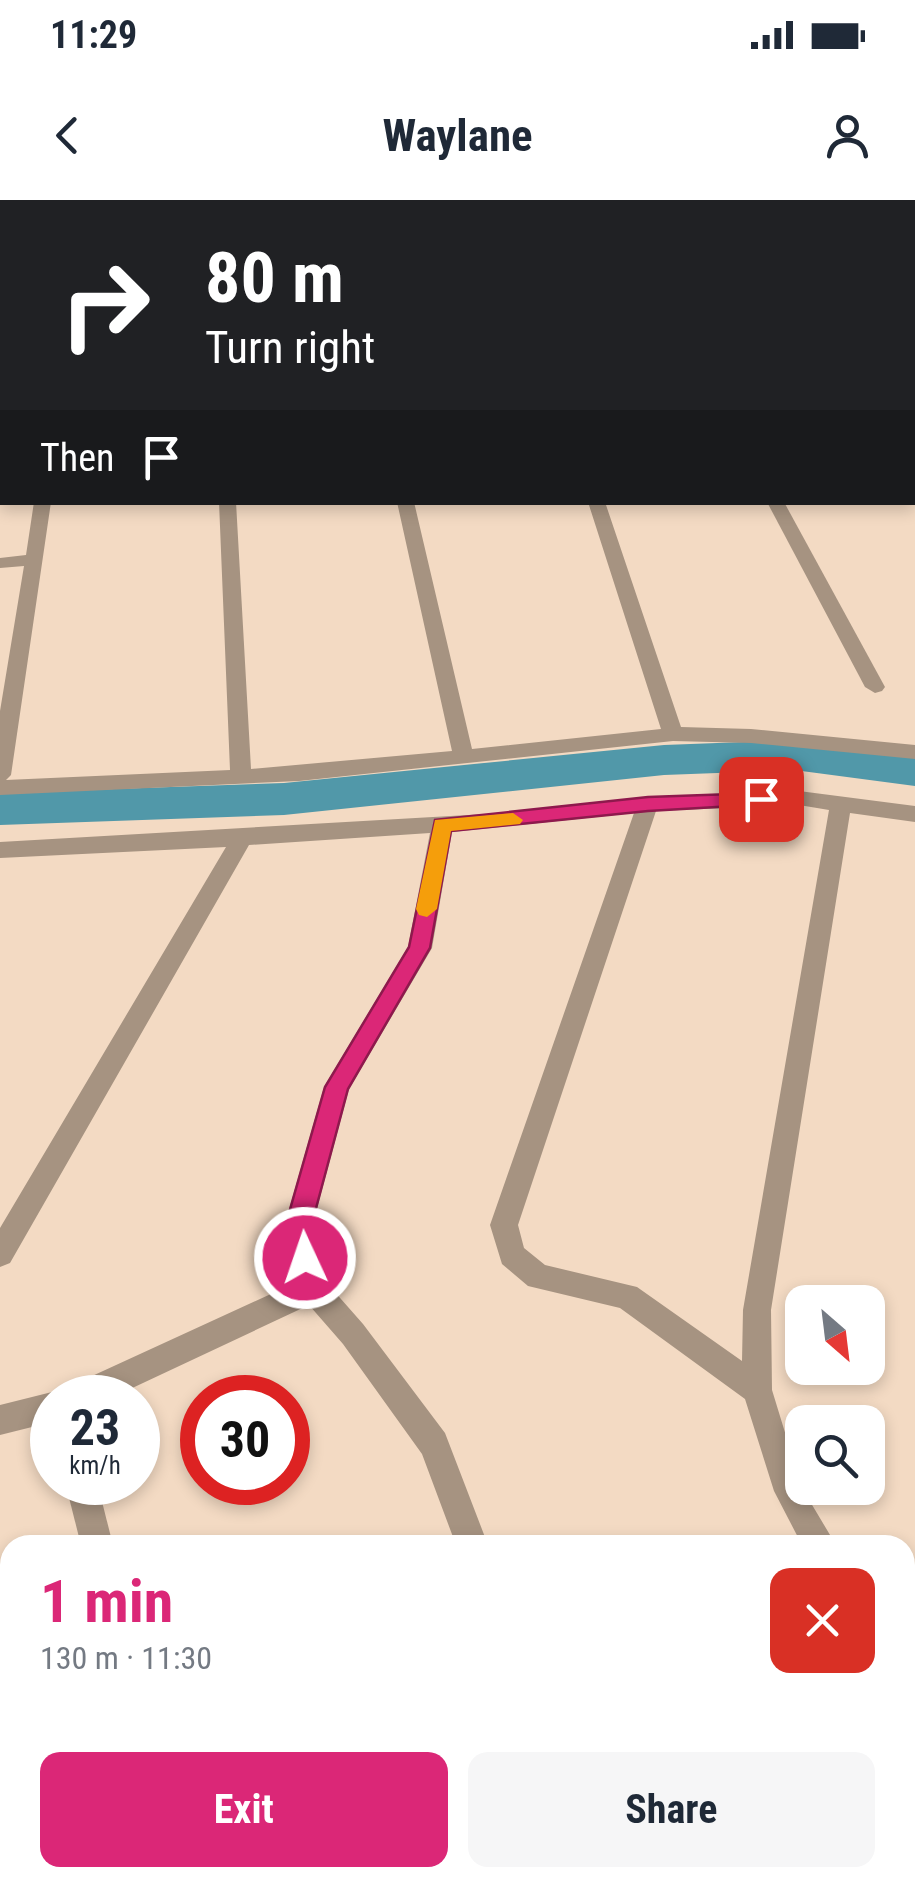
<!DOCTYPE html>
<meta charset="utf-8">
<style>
:root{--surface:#fff;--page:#f6f6f7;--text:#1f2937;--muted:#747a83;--accent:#db2777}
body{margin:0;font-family:"Roboto Condensed",sans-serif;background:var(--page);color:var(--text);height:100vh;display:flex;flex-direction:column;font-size:38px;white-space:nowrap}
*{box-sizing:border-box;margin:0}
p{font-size:32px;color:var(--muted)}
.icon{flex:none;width:55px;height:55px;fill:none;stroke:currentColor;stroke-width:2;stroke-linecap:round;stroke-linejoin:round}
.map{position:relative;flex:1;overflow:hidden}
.panel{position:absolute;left:0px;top:1335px;width:915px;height:352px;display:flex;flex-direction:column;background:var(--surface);border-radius:30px 30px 0 0;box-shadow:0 5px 15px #0003}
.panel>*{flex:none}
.banner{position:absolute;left:0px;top:0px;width:915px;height:305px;box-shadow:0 5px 15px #0003;background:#202124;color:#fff;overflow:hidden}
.needle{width:65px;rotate:152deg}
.fabs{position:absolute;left:785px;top:1085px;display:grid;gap:20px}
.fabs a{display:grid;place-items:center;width:100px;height:100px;border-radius:20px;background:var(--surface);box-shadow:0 5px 15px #0003;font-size:50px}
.speed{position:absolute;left:30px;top:1175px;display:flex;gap:20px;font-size:50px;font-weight:700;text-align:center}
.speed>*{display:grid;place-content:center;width:130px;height:130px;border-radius:50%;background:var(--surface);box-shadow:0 5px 15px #0003;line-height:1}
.speed small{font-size:25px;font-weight:400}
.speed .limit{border:15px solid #d22;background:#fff;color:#111}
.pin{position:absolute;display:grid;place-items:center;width:85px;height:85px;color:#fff;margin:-42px;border-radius:20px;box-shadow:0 5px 15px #0006}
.me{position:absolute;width:110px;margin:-55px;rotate:357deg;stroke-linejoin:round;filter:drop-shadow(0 0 8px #0008)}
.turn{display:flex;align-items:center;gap:35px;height:210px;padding:0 40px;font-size:45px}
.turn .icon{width:130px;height:130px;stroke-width:2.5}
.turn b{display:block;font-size:70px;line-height:85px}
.then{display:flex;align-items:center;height:95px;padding:0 40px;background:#0003;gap:20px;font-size:38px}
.round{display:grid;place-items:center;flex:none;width:105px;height:105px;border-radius:20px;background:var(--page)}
.summary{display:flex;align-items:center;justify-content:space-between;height:170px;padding:0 40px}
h1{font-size:60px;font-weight:700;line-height:75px;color:var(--accent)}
.cta{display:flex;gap:20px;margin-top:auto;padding:20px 40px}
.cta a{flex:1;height:115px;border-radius:20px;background:var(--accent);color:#fff;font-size:40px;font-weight:700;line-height:115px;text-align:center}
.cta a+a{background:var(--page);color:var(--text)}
.status{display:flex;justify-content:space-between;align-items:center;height:70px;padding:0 50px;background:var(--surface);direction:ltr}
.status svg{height:28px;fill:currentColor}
header{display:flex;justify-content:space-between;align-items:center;height:130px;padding:0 40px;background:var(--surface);font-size:45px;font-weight:700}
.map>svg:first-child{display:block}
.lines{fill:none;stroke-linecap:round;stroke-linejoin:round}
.canal{fill:#5198a9;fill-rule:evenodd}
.minor{fill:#a69381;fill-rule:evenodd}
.major{fill:#745433;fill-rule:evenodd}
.route{fill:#db2777;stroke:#8e194d;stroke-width:2.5}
.slow{fill:#f59e0b}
</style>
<div class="status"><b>11:29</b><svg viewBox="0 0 49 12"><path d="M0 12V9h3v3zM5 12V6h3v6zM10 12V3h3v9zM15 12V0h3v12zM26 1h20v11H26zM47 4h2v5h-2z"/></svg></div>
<header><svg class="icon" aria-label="back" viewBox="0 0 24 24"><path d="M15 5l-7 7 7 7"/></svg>Waylane<svg class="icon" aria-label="person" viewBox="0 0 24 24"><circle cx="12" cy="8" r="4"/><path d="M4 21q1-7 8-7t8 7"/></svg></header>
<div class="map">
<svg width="915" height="1687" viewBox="0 0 915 1687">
<rect width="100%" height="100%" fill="#f3dac3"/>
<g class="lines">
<!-- canal -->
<path class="canal" d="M794 540 915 556V586L794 570 664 575 284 615 0 625V593L284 583 664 545Z"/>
<!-- minor -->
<g class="minor">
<path d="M169 0H198L199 2H170Z"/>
<rect x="0" y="45" width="2" height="8"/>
<path d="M912 97 915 98V106H912Z"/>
<path d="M912 180H915V190L912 189Z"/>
<rect x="0" y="221" width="2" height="10"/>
<rect x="0" y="281" width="2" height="10"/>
<path d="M34 302H51L11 575 6 580 230 570 219 302H236L251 569 452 551 397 302H414L472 549 661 529 588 302H605L681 527 751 529 915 545V559L751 543 673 541 299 581 0 595V511L24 366 0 368V358L26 355Z"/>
<path d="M767 302H784L885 487 882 491 875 493 865 487Z"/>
<path d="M799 591 915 606V622L850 613 771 1110 772 1190 802 1288 836 1345H802L774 1291 745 1199 620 1108 528 1086 502 1064 490 1025 634 613 452 632 432 748 349 889 312 1027 326 1082 363 1124 445 1233 488 1345H456L422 1254 343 1144 309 1105 111 1198H52V1222L0 1235V1205L52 1192 63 1196 66 1188 297 1082 284 1027 324 887 408 747 430 633 249 645 10 1063 0 1067V1028L226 647 0 658V642L503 613 648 597ZM799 605 829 610 743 1110 742 1161 637 1087 545 1065 524 1048 518 1025 656 611Z"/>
<path d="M65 1282H97L113 1345H81Z"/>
<path d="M905 1485 915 1489V1539L905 1534Z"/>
<path d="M163 1678H200L204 1687H166Z"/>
<path d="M578 1678H616L620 1687H582Z"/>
</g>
<!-- major -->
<g class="major">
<path d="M25 0H54L55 2H26Z"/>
<path d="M0 22 2 23V31L0 30Z"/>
<rect x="912" y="119" width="3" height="8"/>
<rect x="912" y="155" width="3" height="8"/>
</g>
</g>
<!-- route -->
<path class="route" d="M761 593 768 594V604L648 611 451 631 430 748 348 889 311 1027 318 1058 314 1066 305 1070 296 1066 285 1027 325 887 409 747 435 620 648 597Z"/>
<!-- slow -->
<path class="slow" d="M513 613 523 620 520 624 451 631 437 709 427 717 419 715 416 709 435 620Z"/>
</svg>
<div class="fabs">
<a><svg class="needle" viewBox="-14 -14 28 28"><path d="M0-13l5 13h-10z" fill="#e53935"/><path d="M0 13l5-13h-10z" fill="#747a83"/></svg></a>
<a><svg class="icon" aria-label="search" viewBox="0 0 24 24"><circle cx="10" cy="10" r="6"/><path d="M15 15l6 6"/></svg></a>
</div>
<div class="speed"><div>23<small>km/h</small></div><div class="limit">30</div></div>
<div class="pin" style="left:761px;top:599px;background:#d93025"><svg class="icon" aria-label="arrive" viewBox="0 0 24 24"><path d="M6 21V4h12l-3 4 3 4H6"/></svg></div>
<svg class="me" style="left:305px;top:1058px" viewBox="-20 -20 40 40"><circle r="17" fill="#db2777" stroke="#fff" stroke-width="3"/><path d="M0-11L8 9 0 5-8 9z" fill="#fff"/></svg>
<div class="banner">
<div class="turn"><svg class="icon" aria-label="right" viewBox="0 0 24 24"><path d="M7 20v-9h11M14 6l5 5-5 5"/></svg><div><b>80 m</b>Turn right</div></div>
<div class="then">Then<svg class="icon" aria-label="arrive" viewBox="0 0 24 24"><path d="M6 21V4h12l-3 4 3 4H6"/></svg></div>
</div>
<section class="panel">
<div class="summary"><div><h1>1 min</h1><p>130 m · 11:30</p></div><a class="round" style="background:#d93025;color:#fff"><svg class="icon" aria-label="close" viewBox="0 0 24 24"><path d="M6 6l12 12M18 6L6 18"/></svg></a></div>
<div class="cta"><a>Exit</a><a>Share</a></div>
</section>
</div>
